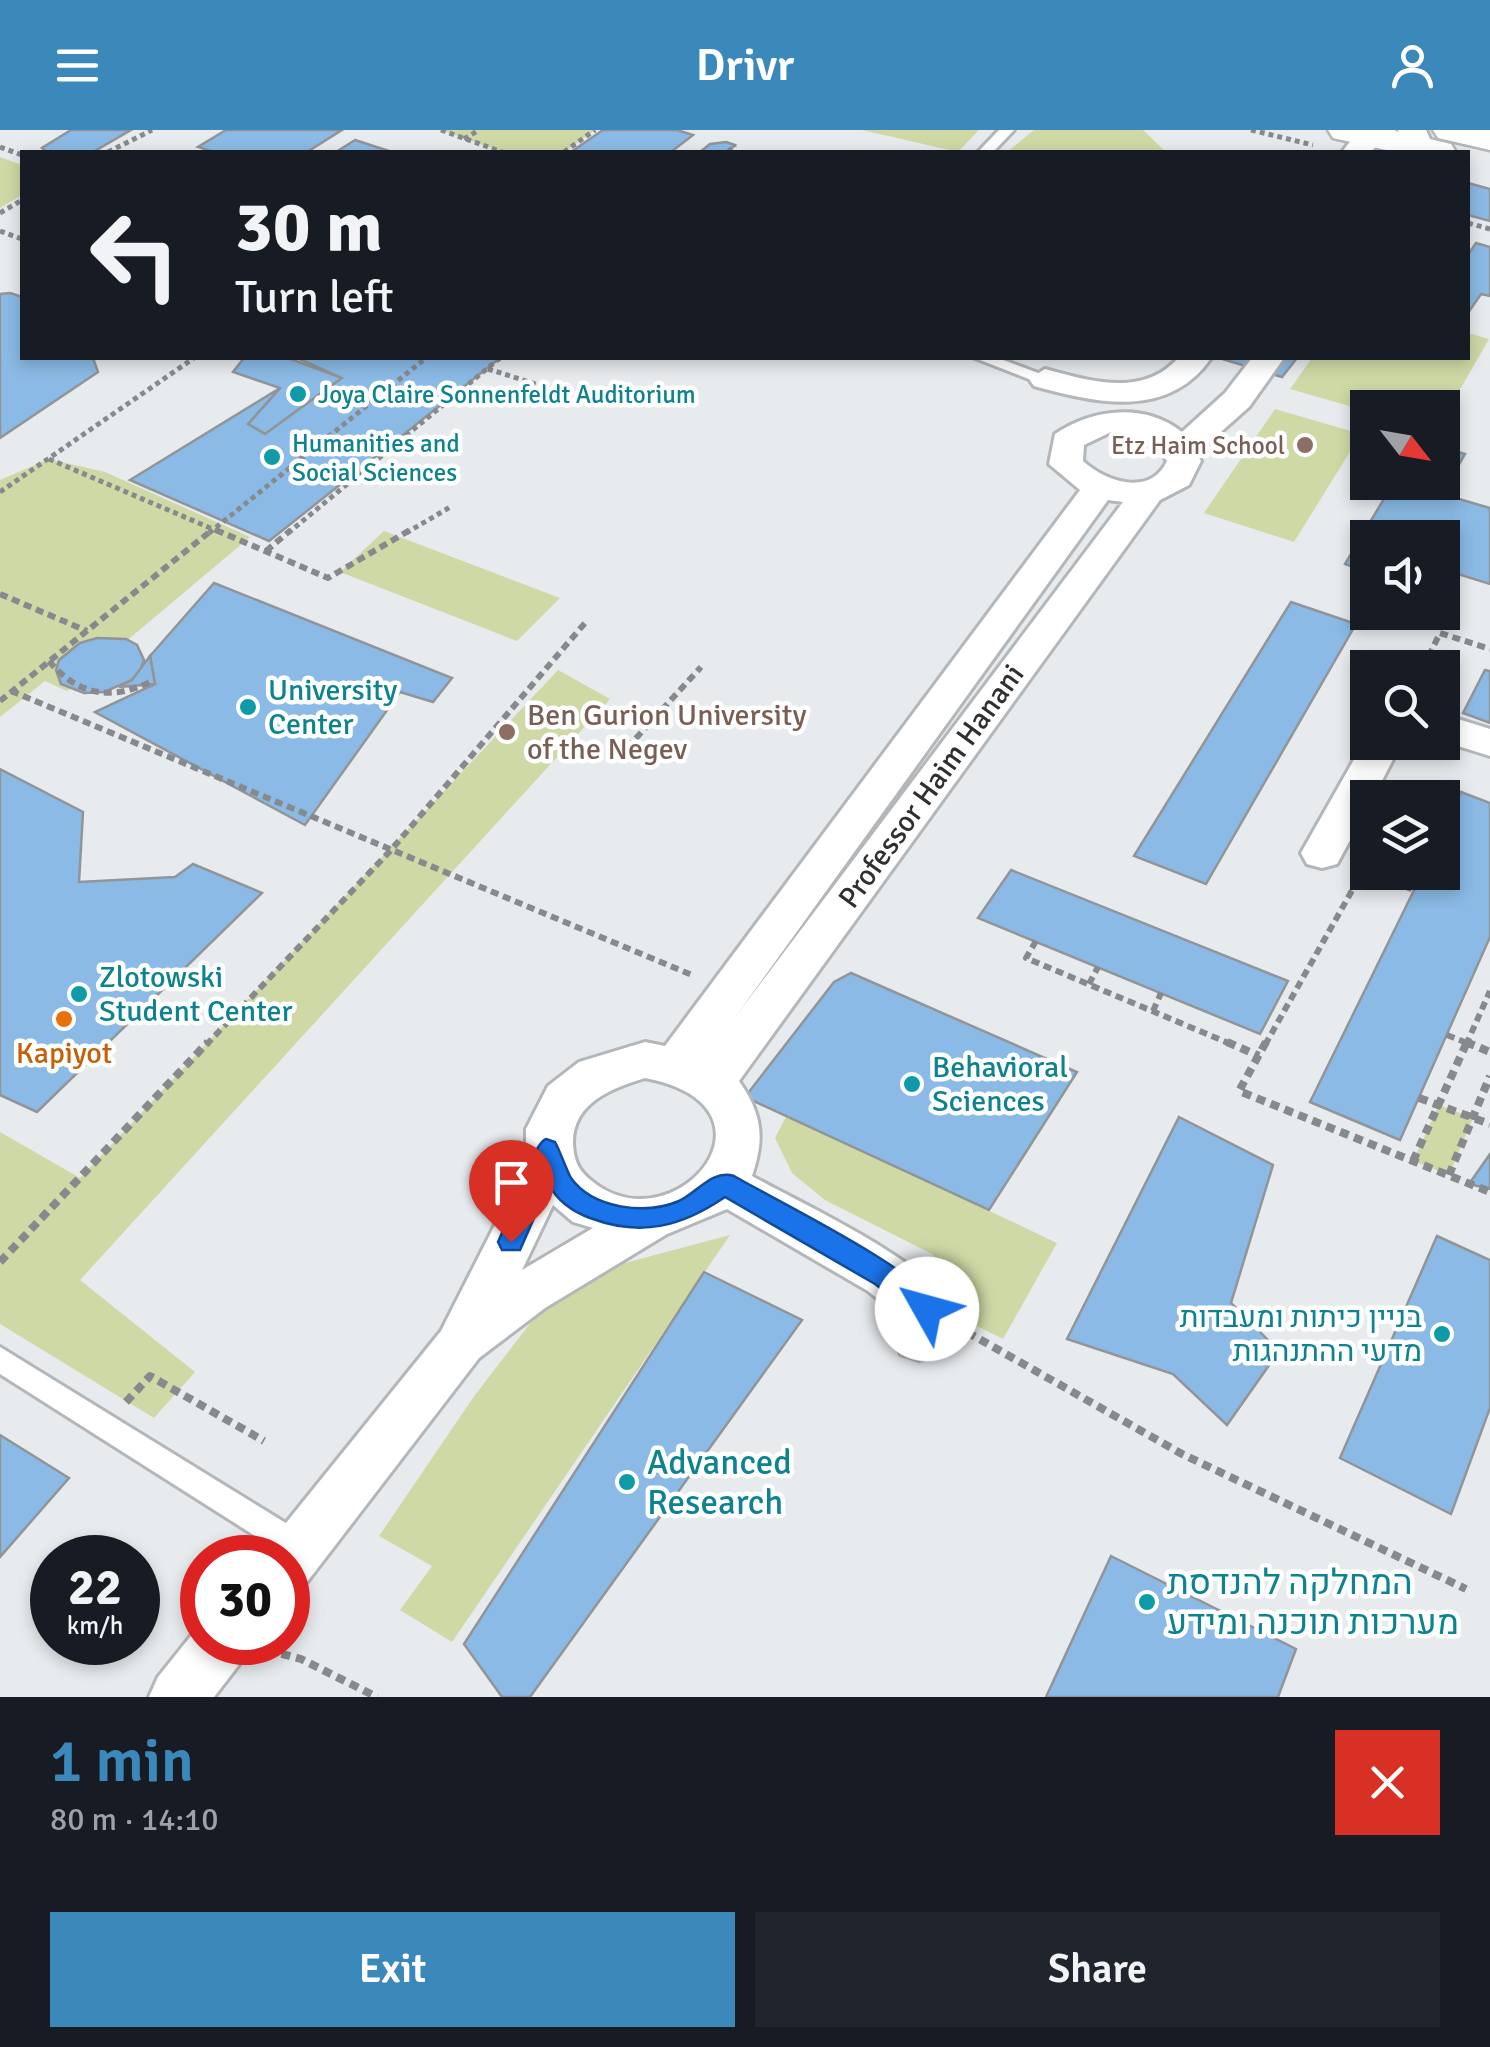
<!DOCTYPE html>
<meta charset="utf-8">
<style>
:root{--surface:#171b24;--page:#20242c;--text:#f1f3f6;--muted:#9ea1a6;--accent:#3b88ba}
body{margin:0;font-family:Signika,Heebo,sans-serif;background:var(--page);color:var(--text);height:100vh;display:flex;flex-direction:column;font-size:38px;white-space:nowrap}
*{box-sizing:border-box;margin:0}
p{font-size:32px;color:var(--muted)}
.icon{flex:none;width:55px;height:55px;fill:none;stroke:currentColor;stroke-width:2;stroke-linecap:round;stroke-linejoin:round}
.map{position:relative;height:1567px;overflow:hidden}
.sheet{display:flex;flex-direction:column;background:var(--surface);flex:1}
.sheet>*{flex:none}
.hud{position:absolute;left:20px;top:20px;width:1450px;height:210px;border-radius:0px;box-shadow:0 5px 15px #0003;background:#171b24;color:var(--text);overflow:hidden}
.needle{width:65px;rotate:121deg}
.tools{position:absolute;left:1350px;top:260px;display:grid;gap:20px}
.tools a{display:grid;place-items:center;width:110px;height:110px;border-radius:0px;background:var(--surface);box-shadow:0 5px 15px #0003;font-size:50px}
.speed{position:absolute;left:30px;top:1405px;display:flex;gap:20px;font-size:50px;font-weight:700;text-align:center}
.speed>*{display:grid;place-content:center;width:130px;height:130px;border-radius:50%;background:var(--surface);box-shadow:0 5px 15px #0003;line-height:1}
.speed small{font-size:25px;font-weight:400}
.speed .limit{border:15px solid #d22;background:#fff;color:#111}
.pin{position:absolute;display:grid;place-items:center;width:85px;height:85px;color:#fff;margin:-102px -42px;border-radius:50% 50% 50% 0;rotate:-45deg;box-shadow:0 0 10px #0007}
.pin .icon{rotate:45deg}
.me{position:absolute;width:110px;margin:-55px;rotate:308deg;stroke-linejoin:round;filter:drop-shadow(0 0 8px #0008)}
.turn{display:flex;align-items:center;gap:35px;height:210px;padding:0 50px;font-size:45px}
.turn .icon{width:130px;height:130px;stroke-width:2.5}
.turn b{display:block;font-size:70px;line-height:85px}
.round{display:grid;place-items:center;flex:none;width:105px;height:105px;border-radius:0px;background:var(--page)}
.summary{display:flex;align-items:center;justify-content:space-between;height:170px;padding:0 50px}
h1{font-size:60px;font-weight:600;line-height:75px;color:var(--accent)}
.cta{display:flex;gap:20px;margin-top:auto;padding:20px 50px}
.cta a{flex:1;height:115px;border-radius:0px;background:var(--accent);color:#fff;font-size:40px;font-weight:600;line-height:115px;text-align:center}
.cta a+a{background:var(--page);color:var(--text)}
header{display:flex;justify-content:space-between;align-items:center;height:130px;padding:0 50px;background:var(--accent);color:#fff;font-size:45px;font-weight:600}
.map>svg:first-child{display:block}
.green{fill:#ced9a6}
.building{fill:#8abae5;stroke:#929598;stroke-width:2.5}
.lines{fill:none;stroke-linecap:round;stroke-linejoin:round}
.lane-casing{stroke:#b3b7ba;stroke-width:6}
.street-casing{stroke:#b3b7ba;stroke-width:6}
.primary-casing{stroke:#b3b7ba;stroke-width:5}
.path-far2{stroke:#878a8c;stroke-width:5;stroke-dasharray:5 4;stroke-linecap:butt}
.path-far1{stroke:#878a8c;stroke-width:6;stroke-dasharray:8 5;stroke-linecap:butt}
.path{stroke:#878a8c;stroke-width:8;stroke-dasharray:9 6;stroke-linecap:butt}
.lane{fill:#fff;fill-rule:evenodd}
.street{fill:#fff;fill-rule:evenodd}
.primary{fill:#fff;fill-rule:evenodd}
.route{fill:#1a73e8;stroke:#114b97;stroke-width:2.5}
.culture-dot{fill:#0f9aa8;stroke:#fff;stroke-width:4}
.education-dot{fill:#8d6e63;stroke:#fff;stroke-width:4}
.food-dot{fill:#e8710a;stroke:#fff;stroke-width:4}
.labels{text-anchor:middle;stroke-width:9;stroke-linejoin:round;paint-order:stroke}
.far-culture-label{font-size:25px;fill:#0d838f;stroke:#fff;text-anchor:start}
.far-education-label{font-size:25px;fill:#785e54;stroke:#fff;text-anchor:end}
.culture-label{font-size:30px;fill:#0d838f;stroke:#fff;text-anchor:start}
.education-label{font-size:30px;fill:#785e54;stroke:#fff;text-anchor:start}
.street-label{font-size:30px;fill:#2e2f31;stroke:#fff}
.food-label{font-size:30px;fill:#c56008;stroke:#fff}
.near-culture-label{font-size:35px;fill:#0d838f;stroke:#fff;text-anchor:start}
</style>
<header><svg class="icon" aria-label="menu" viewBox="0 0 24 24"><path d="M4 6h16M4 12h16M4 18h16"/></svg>Drivr<svg class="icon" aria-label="person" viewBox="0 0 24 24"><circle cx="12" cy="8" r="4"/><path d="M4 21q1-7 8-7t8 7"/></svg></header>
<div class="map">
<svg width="1490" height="1567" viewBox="0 0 1490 1567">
<rect width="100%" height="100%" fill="#e7ebee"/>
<!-- green -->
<g class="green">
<path d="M441 0H595L564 22H502Z"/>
<path d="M862 0H979L958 22Z"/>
<path d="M1034 0H1143L1166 22H1007Z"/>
<path d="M0 27 22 35V65L0 78Z"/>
<path d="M1468 203 1489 209 1443 289 1442 278H1368L1367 281 1290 259 1312 228H1468Z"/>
<path d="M1275 279 1361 304 1294 412 1204 383Z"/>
<path d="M49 329 105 342 250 407 67 561 45 551 0 587V350Z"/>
<path d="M384 401 560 468 517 511 340 442Z"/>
<path d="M558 540 610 569 80 1150 195 1242 154 1288 0 1194V1002L80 1048Z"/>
<path d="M1439 975 1473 988 1449 1045 1413 1031Z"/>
<path d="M787 985 1057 1113 1003 1209 975 1195 946 1138 932 1124 825 1070 792 1043 775 1008Z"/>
<path d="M730 1105 452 1512 400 1480 432 1436 379 1406 475 1265 548 1170 606 1138Z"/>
</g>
<!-- building -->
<g class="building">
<path d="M71 0H131L93 22H47L42 18Z"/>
<path d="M226 0H342L307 22H214L198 17Z"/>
<path d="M603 0H677L693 5 671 22H571Z"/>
<path d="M355 10 392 22H336Z"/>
<path d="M726 12 735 15 728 22H700L710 14Z"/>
<path d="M1468 53 1490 59V91L1468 85Z"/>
<path d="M1476 113 1490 117V166L1481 164 1468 183V125Z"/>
<path d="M10 163 22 167V228H93L98 242 0 308V164Z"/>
<path d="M244 228H288L342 248 265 304 248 294 280 258 233 242Z"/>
<path d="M297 228H500L269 411 130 350 280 258 248 294 265 304 342 248Z"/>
<path d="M1219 228H1297L1282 247Z"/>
<path d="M1442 317 1465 324 1442 364 1490 378V454L1442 439V408H1368V442L1345 434 1394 352H1442Z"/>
<path d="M214 453 452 548 433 572 400 562 305 695 95 582 155 554 150 526Z"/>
<path d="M1291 472 1356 494 1206 754 1134 726Z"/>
<path d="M97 508 126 509 137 515 144 530 140 541 132 550 104 562 84 563 61 554 56 540 59 530 80 513Z"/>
<path d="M150 526 155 554 119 557 132 550Z"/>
<path d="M1485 540 1490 541V593L1463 583Z"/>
<path d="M0 639 83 682 79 752 175 747 193 734 262 763 37 982 0 965Z"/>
<path d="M1461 662 1490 673V807L1400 1010 1310 972 1423 742H1442V701Z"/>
<path d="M1011 740 1288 851 1260 904 978 788Z"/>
<path d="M851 843 1077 942 989 1080 745 967 834 852Z"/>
<path d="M1179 987 1273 1035 1231 1173 1279 1221 1227 1295 1173 1244 1067 1209Z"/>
<path d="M1490 1024V1059L1469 1054Z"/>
<path d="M1437 1106 1490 1130V1278L1451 1384 1340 1328Z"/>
<path d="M704 1142 802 1190 530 1567H502L464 1514Z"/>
<path d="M0 1305 69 1348 0 1427Z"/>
<path d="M1111 1426 1296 1519 1278 1567H1046Z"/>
</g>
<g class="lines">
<defs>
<g id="lane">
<path d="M999 0H1014L993 22H978Z"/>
<path d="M975 228H998L1054 249 1051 253H1039Z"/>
<path d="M0 1217 310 1408 314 1418 310 1428 300 1432 290 1428 0 1244Z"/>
</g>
<g id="street">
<path d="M1359 0H1396L1370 22H1342Z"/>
<path d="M1398 0H1426L1434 18 1431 22H1403L1406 18Z"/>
<path d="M1178 228H1211C1168 290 1096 273 1034 256L1029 249 1045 239C1090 251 1143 268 1178 228Z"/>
<path d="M1252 228H1284L1249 277 1197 323 1201 331 1189 355 1160 370 739 951C762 984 765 1008 752 1046 800 1073 930 1132 952 1179L937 1224 919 1230 901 1224 894 1208 900 1187 868 1161 727 1079 667 1104 545 1178 479 1228 307 1452 288 1459V1428H263L269 1414 441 1201 503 1079 526 1013V999L548 956 579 932 645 912 665 916 1080 360 1049 334 1055 304C1092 279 1144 272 1182 302L1225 263ZM1111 302 1153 312 1167 331C1151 366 1107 353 1083 331L1084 315ZM1108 370 1123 372 736 886ZM645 948C793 976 676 1117 593 1052 579 1041 574 1032 573 1014 572 973 612 958 645 948ZM553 1075 573 1092 593 1098 522 1140Z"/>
<path d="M1442 584 1490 599V626L1442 611Z"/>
<path d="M1368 605V612H1402L1373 668H1368V677L1337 734 1322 738 1307 734 1301 723Z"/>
<path d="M202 1492V1512H249L241 1532 214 1567H149L158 1547Z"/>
</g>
<g id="primary">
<path d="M1328 0H1391L1451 14 1456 22H1395L1333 8Z"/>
<path d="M1433 0H1490V20L1438 8Z"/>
</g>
</defs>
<!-- lane casing -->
<use href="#lane" class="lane-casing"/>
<!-- street casing -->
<use href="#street" class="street-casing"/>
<!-- primary casing -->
<use href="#primary" class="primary-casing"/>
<!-- path-far2 -->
<g class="path-far2">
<path d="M441 0 502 22"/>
<path d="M1251 0 1313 15"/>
<path d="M464 9 479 0"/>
<path d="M0 17 22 25"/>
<path d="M108 22 152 0"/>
<path d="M564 22 595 0"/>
<path d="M728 22 735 15"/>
<path d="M0 83 22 70"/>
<path d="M1468 93 1490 99"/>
<path d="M0 101 22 109"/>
<path d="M488 239 573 266"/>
<path d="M49 329 222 403"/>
<path d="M0 362 194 228"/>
<path d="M209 403 426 228"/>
<path d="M288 403 500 228"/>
<path d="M406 403 452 376"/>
</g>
<!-- path-far1 -->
<g class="path-far1">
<path d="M216 400 328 448 410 400"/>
<path d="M266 421 291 400"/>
<path d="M0 464 87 501"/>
<path d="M49 531C77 565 111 571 150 552"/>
<path d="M1423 538 1440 503 1490 519"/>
<path d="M11 561 692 845"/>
<path d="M0 571 212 400"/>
<path d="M627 618 701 537"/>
<path d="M1368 742 1414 760"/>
<path d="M1036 811 1026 828 1233 915"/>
<path d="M1089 854 1098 837"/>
<path d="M1153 881 1161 863"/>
<path d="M1447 905 1472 915"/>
<path d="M206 915 391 720 585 493"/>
<path d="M1265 915 1363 741 1356 737"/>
<path d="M1466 915 1490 861"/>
</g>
<!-- path -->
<g class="path">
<path d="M1227 912 1259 926"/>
<path d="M1266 912 1239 961 1490 1062"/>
<path d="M1466 912 1490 922"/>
<path d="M1419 968 1490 994"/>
<path d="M1413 1031 1467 912"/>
<path d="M1449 1045 1490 946"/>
<path d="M0 1132 208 912"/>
<path d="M967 1202 1182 1324 1466 1459"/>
<path d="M126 1272 150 1246 264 1311"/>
<path d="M267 1520 301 1529 377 1567"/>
</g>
<!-- lane -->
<use href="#lane" class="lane"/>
<!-- street -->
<use href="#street" class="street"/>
<!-- primary -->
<use href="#primary" class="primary"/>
</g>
<!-- route -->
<path class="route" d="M546 1009 555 1012C561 1023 565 1037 571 1048 593 1079 646 1085 679 1071 697 1063 712 1039 734 1046 775 1070 923 1142 940 1179L936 1187H918L875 1154 725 1067C681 1097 641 1107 590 1088 573 1082 556 1070 549 1054L520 1120H502L498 1112C508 1092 532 1014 546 1009Z"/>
<!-- markers -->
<g class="culture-dot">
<circle cx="298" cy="264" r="10"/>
<circle cx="272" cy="327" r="10"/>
<circle cx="248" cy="577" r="10"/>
<circle cx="79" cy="864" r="10"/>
<circle cx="912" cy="954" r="10"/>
<circle cx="1442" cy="1204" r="10"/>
<circle cx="627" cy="1352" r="10"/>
<circle cx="1147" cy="1472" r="10"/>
</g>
<g class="education-dot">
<circle cx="1305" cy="315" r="10"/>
<circle cx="507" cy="602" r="10"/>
</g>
<circle class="food-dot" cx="64" cy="889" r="10"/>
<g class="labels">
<!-- far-culture labels -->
<g class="far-culture-label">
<text x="318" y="273">Joya Claire Sonnenfeldt Auditorium</text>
<text x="292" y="322">Humanities and<tspan x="292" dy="29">Social Sciences</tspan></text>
</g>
<!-- far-education labels -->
<g class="far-education-label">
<text x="1285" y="324">Etz Haim School</text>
</g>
<!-- culture labels -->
<g class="culture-label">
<text x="268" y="570">University<tspan x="268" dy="34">Center</tspan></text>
<text x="99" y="857">Zlotowski<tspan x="99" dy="34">Student Center</tspan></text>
<text x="932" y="947">Behavioral<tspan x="932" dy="34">Sciences</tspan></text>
<text x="1422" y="1197" text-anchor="end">בניין כיתות ומעבדות<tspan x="1422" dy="34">מדעי ההתנהגות</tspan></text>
</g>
<!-- education labels -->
<g class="education-label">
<text x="527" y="595">Ben Gurion University<tspan x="527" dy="34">of the Negev</tspan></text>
</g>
<!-- street labels -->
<g class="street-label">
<text transform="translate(931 656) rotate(-54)" y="10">Professor Haim Hanani</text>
</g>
<!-- food labels -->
<g class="food-label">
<text x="64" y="933">Kapiyot</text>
</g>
<!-- near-culture labels -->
<g class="near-culture-label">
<text x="647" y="1344">Advanced<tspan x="647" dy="40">Research</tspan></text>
<text x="1167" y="1464">המחלקה להנדסת<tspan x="1167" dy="40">מערכות תוכנה ומידע</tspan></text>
</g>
</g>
</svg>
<div class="tools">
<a><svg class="needle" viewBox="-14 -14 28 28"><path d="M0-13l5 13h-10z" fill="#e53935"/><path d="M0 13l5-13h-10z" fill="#9ea1a6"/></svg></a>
<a><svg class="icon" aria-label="sound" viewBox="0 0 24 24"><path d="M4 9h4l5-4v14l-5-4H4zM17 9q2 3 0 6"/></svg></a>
<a><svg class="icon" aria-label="search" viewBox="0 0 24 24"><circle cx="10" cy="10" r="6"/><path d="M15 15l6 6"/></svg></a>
<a><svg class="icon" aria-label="layers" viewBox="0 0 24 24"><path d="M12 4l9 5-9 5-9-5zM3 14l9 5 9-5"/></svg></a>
</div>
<div class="speed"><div>22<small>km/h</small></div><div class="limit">30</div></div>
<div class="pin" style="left:511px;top:1112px;background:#d93025"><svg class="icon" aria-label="arrive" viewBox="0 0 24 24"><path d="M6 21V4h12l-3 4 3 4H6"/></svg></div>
<svg class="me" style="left:927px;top:1179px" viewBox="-20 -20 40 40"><circle r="19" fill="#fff"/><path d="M0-13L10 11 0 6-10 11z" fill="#1a73e8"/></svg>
<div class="hud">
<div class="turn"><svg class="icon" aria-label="left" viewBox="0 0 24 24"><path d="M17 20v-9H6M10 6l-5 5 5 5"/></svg><div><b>30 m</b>Turn left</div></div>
</div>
</div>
<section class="sheet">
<div class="summary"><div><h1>1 min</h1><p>80 m · 14:10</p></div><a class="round" style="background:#d93025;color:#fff"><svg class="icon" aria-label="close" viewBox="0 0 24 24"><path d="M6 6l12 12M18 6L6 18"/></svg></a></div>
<div class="cta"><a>Exit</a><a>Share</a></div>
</section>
